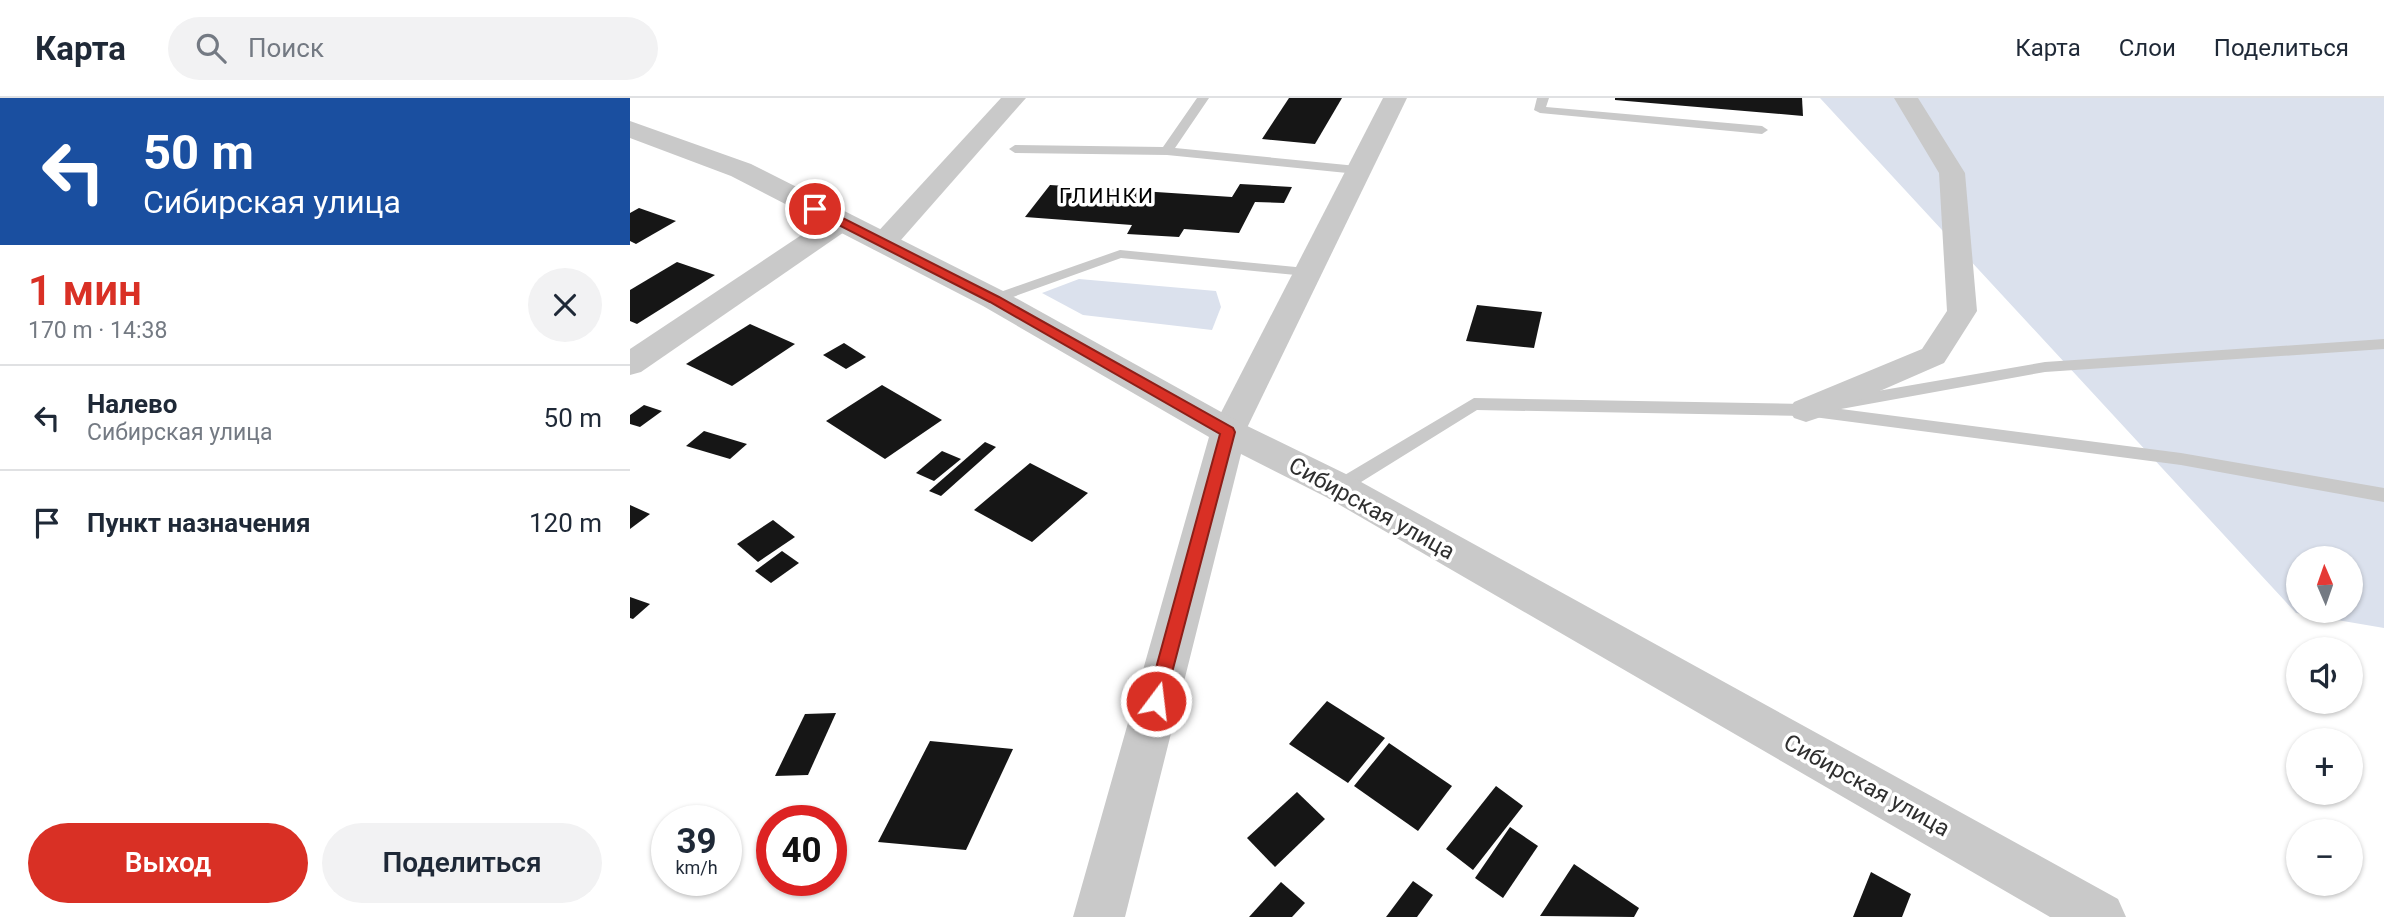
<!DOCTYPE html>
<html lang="ru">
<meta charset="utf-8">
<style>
:root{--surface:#fff;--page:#f2f2f3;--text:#1f2937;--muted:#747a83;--line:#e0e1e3;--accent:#d93025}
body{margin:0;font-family:Roboto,sans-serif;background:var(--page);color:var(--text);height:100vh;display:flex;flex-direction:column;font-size:26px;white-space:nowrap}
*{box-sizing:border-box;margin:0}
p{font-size:23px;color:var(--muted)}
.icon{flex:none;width:38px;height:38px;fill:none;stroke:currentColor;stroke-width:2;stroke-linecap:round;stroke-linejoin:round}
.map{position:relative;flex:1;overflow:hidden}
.details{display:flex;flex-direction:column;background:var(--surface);width:630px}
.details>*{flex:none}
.guide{background:#1a4fa0;color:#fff;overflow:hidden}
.needle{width:46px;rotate:358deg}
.buttons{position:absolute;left:1656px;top:448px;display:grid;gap:14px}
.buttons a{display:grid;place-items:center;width:77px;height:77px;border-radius:50%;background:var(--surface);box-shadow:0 2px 5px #0004;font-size:35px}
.speed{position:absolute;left:21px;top:707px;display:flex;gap:14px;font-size:35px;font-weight:700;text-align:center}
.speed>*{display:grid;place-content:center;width:91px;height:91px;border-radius:50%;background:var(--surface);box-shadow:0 2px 5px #0004;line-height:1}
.speed small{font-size:18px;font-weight:400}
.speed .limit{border:10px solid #d22;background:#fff;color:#111}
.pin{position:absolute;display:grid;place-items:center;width:60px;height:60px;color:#fff;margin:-30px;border:4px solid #fff;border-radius:50%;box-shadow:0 2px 7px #0007}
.me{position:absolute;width:77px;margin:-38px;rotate:15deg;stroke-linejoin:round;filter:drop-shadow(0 0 5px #0008)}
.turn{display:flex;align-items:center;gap:24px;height:147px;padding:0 28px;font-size:32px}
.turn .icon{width:91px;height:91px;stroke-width:2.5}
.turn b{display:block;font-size:49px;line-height:60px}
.round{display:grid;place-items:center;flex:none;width:74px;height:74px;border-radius:37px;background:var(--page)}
.head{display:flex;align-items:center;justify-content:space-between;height:119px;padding:0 28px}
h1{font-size:42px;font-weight:600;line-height:52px;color:var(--accent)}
.primary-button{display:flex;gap:14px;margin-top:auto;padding:14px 28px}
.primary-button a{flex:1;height:80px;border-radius:42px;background:var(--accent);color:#fff;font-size:28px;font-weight:600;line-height:80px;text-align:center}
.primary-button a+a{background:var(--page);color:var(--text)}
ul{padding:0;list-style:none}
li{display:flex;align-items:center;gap:21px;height:105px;padding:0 28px;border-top:2px solid var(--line)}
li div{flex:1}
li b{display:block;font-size:26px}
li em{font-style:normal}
header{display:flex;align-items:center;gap:42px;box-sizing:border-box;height:98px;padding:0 35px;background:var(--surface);border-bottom:2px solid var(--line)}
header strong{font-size:33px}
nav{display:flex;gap:38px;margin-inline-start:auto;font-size:24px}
.search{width:490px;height:63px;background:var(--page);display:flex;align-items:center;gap:18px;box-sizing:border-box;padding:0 24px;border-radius:38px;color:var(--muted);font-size:26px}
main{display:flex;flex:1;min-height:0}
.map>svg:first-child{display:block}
.green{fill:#dbe1ed;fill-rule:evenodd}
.building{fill:#161616}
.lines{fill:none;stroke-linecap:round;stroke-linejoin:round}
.service{fill:#c9c9c9;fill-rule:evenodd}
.minor{fill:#c9c9c9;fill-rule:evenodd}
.tertiary{fill:#c9c9c9;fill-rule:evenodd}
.route{fill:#d93025;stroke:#8d1f18;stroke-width:2}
.labels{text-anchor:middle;stroke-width:7;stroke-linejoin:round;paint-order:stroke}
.far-neighbourhood-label{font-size:21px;letter-spacing:2px;fill:#000;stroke:#fff}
.street-label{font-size:23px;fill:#2f2f2f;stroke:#fff}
</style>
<header>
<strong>Карта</strong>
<div class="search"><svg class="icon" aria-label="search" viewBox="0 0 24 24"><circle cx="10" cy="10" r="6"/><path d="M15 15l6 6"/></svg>Поиск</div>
<nav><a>Карта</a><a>Слои</a><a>Поделиться</a></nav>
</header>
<main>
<section class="details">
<div class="guide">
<div class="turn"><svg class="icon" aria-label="left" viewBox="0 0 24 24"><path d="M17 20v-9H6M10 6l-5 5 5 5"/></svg><div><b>50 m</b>Сибирская улица</div></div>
</div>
<div class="head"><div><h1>1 мин</h1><p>170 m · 14:38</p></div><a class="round"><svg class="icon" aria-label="close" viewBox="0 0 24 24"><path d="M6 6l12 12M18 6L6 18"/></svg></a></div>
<ul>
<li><svg class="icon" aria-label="left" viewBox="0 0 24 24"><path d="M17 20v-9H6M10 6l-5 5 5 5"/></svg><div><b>Налево</b><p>Сибирская улица</p></div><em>50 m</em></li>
<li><svg class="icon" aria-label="arrive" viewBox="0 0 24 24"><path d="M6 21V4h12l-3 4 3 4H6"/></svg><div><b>Пункт назначения</b></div><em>120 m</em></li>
</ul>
<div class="primary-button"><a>Выход</a><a>Поделиться</a></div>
</section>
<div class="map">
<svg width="1754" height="819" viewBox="0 0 1754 819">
<rect width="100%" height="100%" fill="#fff"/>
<!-- green -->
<g class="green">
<path d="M1190 0H1754V530L1666 515ZM1668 460H1720V513H1668Z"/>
<path d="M449 181 586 193 591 209 582 232 453 217 412 195Z"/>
</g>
<!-- building -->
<g class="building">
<path d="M659 0H712L685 46 632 41Z"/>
<path d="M985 0H1172L1173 18 985 2Z"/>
<path d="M610 86 662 89 654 105 625 104 609 135 554 131 549 139 497 136 502 127 395 119 420 87 602 99Z"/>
<path d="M9 110 46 123 6 146 0 143V115Z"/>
<path d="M47 164 85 177 7 226 0 223V192Z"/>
<path d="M847 207 912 214 904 250 836 243Z"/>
<path d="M120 226 165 246 102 288 56 266Z"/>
<path d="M214 245 236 259 216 271 193 257Z"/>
<path d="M252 287 312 322 255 361 196 323Z"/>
<path d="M14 307 32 313 10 329 0 326V317Z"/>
<path d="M74 333 117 346 100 361 56 348Z"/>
<path d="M355 344 366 349 311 398 299 393Z"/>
<path d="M312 353 331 361 304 383 286 375Z"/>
<path d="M400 365 458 395 402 444 344 412Z"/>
<path d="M0 407 20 416 0 431Z"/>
<path d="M143 422 165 439 128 464 107 446Z"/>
<path d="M152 453 169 465 141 485 125 473Z"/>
<path d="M0 499 20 506 3 521 0 520Z"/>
<path d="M697 603 755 640 718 685 659 646Z"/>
<path d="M206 615 178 677 145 678 175 616Z"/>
<path d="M300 643 383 651 336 752 248 744Z"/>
<path d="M759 645 822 688 788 733 724 688Z"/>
<path d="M866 688 893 708 843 772 816 751Z"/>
<path d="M667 694 695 721 645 769 617 740Z"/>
<path d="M880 729 908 748 873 800 845 780Z"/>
<path d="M944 766 1009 810 1004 819 910 818Z"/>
<path d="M1241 774 1281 796 1272 819H1223Z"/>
<path d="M783 783 803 797 787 819H756Z"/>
<path d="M651 784 675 805 662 819H619Z"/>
</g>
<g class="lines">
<!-- service -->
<g class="service">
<path d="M567 0H579L545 50 727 68 733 72 727 76 537 57 385 55 379 51 385 47 533 49Z"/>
<path d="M907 0H919L916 9 1132 28 1138 32 1132 36 910 15 904 12Z"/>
<path d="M490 152 676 170 683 174 676 178 491 160 369 204 364 205 357 201 359 198Z"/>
<path d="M1754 241V251L1415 274 1211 311 1551 355 1754 390V404L1551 367 1176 318 847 312 715 394H703L700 389 703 384 844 300 1176 306 1201 310 1199 306 1201 302 1207 300 1415 264Z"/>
</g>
<!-- minor -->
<g class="minor">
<path d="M371 0H396L263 151 253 153 243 151 239 145 243 139Z"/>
<path d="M753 0H777L615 334 610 343 598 346 586 343 581 334Z"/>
<path d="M1264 0H1288L1335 75 1347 213 1314 265 1188 320 1176 324 1164 320 1159 312 1164 304 1292 251 1317 213 1309 75Z"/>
<path d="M210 116 220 118 224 124 220 130 11 274 0 277V251L200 118Z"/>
</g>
<!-- tertiary -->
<path class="tertiary" d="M0 23 121 66 375 194 611 325 722 379 1488 801 1496 819H1420L696 399 611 356 495 819H443L579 339 353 208 101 78 0 40Z"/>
</g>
<!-- route -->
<path class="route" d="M181 108H189L369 199 603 330 605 334 533 609 526 612 520 609 517 603 590 336 360 204 181 113Z"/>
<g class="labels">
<!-- far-neighbourhood labels -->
<g class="far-neighbourhood-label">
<text x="477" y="105">ГЛИНКИ</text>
</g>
<!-- street labels -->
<g class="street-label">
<text transform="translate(742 410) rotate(29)" y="8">Сибирская улица</text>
<text transform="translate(1237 687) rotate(29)" y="8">Сибирская улица</text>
</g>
</g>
</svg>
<div class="buttons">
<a><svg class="needle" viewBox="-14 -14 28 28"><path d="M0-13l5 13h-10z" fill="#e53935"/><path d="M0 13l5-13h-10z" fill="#747a83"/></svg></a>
<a><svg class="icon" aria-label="sound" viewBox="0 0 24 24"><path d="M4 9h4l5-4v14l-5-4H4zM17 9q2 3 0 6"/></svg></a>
<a>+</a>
<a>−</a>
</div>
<div class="speed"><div>39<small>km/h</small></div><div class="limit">40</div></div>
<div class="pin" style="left:185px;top:111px;background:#d93025"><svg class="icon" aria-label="arrive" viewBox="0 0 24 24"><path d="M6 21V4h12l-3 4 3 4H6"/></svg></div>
<svg class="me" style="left:526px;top:603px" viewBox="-20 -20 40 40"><circle r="17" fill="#d93025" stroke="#fff" stroke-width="3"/><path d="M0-11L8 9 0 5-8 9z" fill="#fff"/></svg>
</div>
</main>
